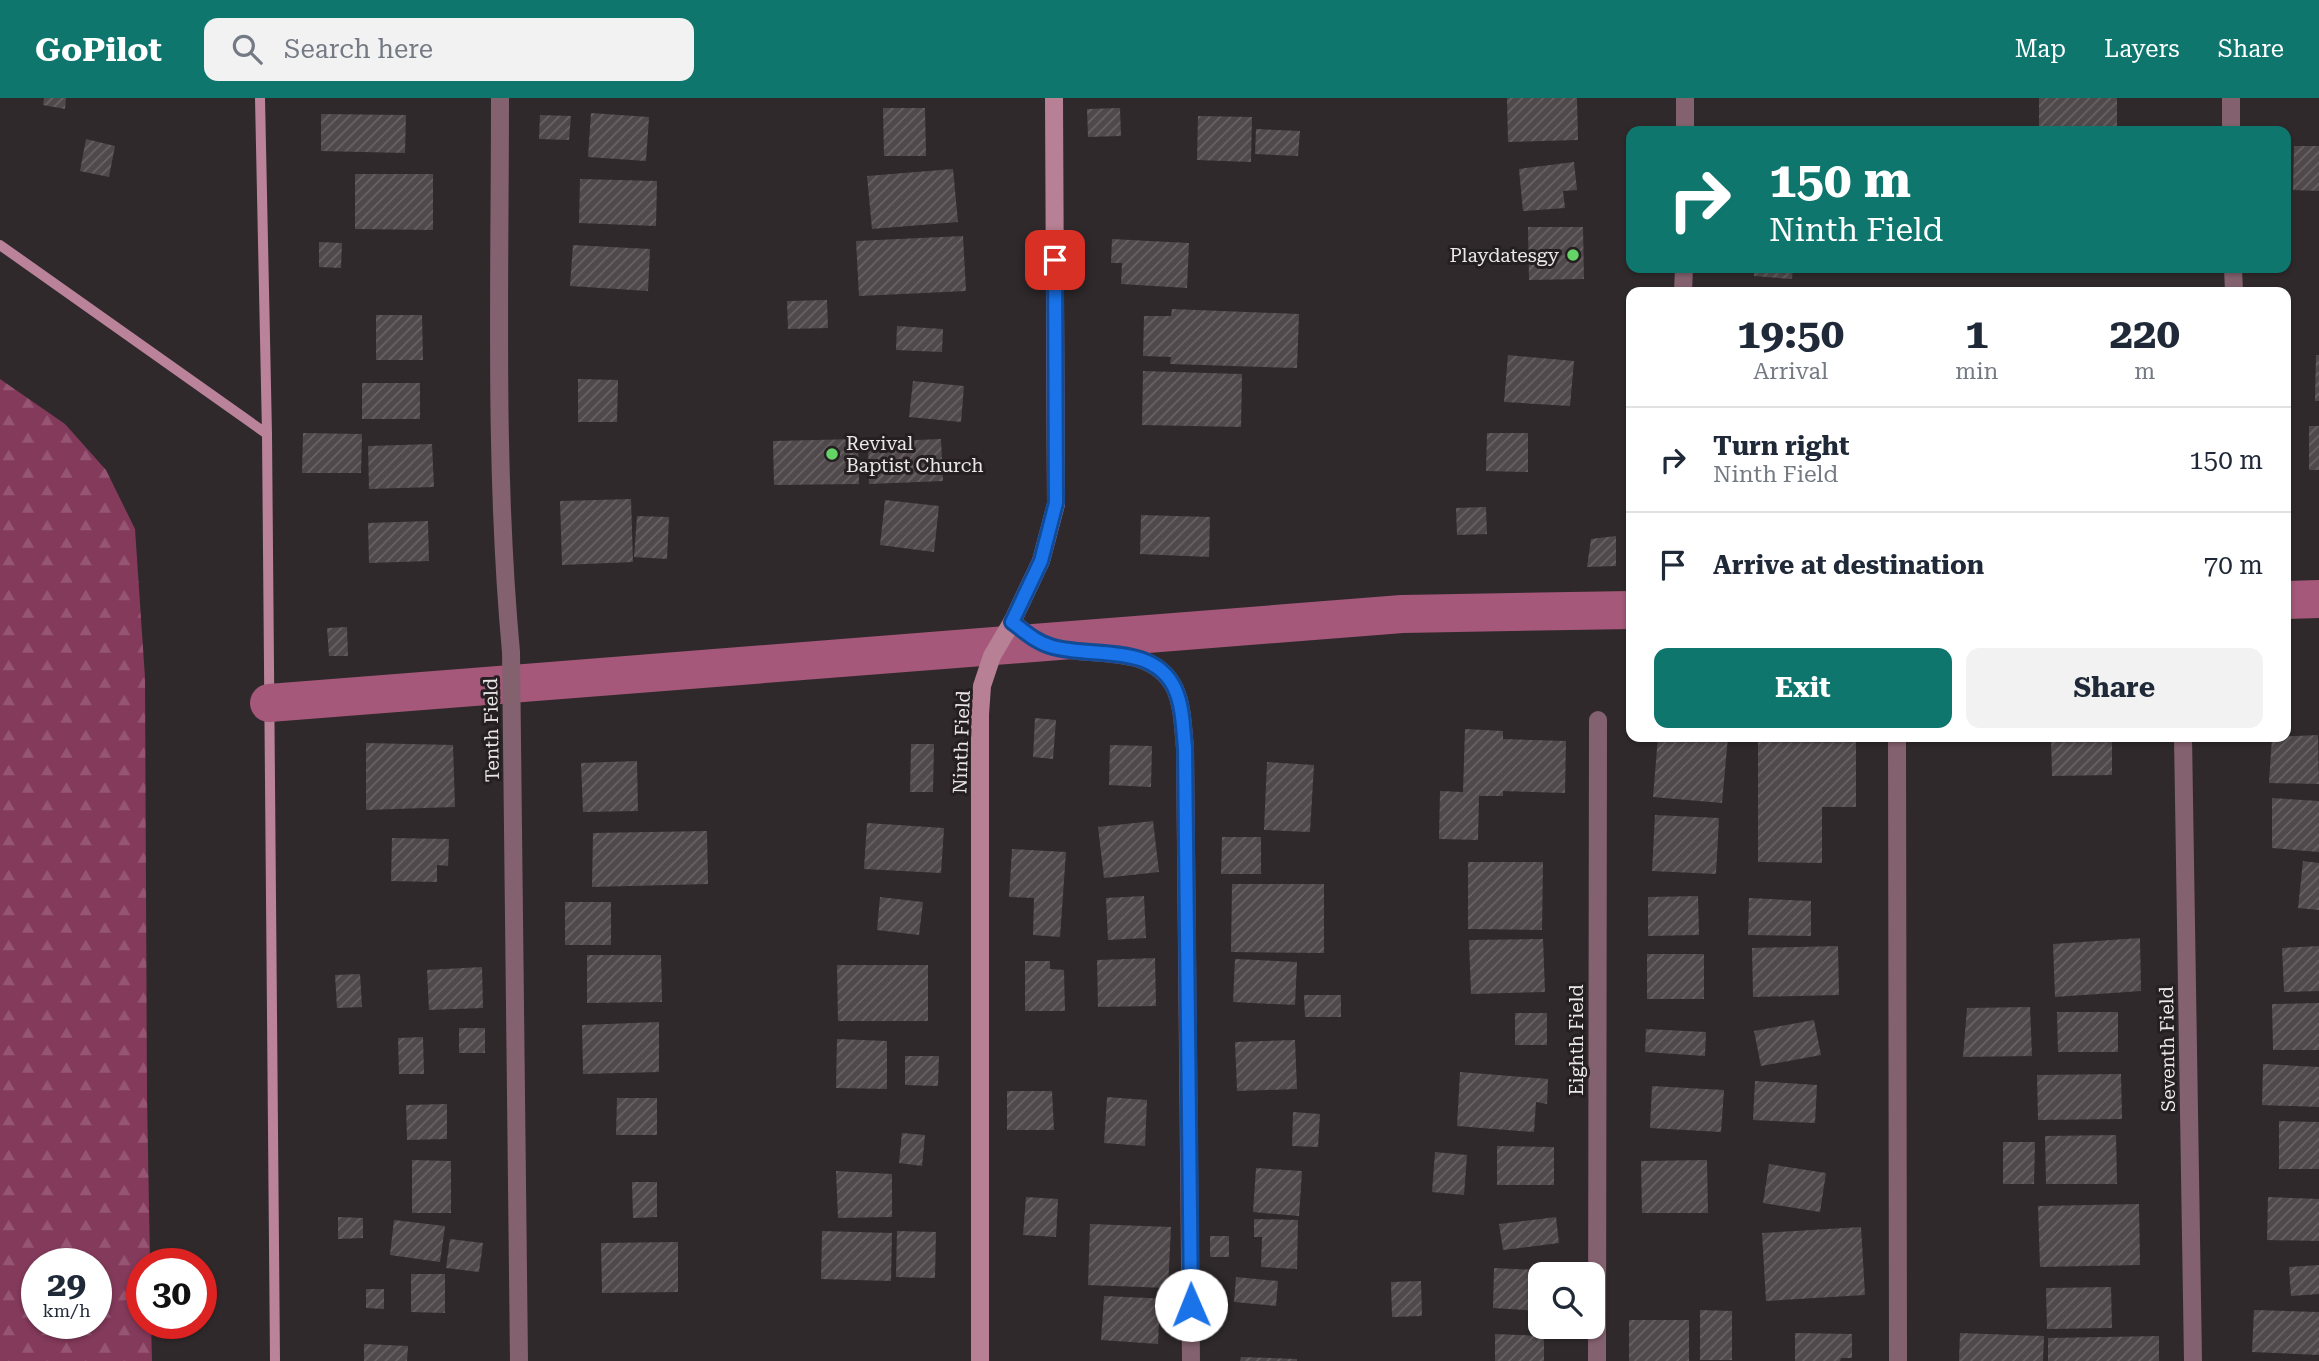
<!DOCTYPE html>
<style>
:root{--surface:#fff;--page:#f2f2f3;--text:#1f2937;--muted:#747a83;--line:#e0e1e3;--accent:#0f766e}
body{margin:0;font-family:"Roboto Serif",serif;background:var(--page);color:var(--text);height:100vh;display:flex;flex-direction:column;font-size:26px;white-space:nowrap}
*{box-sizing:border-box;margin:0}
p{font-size:23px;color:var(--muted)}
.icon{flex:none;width:38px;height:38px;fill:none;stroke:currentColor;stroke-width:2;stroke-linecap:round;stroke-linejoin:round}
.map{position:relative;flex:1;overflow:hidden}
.panel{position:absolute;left:1626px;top:189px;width:665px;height:455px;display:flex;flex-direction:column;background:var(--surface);border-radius:14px;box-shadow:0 2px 5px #0004}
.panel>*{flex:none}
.guide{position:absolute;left:1626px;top:28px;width:665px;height:147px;border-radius:14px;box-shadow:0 2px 5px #0004;background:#0f766e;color:#fff;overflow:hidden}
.fabs{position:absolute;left:1528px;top:1164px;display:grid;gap:14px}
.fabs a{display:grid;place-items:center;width:77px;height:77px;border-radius:14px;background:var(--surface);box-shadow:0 2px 5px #0004;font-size:35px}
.speed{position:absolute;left:21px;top:1150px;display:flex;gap:14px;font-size:35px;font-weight:700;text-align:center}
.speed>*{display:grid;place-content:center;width:91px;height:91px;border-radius:50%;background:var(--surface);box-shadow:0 2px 5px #0004;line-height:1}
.speed small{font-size:18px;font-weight:400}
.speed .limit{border:10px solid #d22;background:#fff;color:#111}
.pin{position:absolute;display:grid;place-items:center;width:60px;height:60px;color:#fff;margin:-30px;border-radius:14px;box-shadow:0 4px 10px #0006}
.me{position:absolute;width:77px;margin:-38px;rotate:359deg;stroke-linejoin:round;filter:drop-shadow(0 0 5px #0008)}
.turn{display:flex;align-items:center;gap:24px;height:147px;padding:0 28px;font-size:32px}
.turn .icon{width:91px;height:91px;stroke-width:2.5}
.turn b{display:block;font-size:49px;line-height:60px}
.eta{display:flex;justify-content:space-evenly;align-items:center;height:119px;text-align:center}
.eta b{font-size:42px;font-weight:700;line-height:49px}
.action{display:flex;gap:14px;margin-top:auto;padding:14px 28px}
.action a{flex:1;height:80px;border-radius:14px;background:var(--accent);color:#fff;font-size:28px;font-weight:700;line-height:80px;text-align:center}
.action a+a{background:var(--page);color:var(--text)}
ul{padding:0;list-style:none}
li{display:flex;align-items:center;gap:21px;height:105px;padding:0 28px;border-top:2px solid var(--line)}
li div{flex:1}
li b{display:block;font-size:26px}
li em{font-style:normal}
header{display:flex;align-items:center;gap:42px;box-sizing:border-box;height:98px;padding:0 35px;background:var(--accent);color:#fff}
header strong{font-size:33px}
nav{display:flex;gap:38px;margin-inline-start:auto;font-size:24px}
.search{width:490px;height:63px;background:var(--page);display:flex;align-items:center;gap:18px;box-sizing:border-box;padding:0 24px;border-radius:14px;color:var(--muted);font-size:26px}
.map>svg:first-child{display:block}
.forest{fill:url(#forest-firs);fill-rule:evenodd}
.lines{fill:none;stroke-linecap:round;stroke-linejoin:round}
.stream{stroke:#ba839a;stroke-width:10}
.canal{stroke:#a55879;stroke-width:38}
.building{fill:url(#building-hatch)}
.street{stroke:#84616f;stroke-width:18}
.secondary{stroke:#b78095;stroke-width:18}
.route-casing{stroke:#114b97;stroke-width:18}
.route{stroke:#1a73e8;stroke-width:12}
.poi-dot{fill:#65d467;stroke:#251f21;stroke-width:2.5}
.labels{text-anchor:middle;stroke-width:6;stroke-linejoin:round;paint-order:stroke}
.poi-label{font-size:19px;fill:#eae7e8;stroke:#251f21;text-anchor:end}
.street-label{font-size:19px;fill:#eae7e8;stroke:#251f21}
</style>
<header>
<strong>GoPilot</strong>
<div class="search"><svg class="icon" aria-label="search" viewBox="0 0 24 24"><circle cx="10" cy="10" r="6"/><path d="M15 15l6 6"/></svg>Search here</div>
<nav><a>Map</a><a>Layers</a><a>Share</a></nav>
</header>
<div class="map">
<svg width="2319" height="1263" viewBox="0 0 2319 1263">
<defs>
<pattern id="forest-firs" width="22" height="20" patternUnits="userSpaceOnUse" patternTransform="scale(1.75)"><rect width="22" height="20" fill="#843a5b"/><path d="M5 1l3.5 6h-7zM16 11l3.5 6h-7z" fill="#965673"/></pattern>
<pattern id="building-hatch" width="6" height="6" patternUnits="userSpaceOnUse" patternTransform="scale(1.75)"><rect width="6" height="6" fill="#50494c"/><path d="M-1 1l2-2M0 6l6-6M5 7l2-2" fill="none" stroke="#696366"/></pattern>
</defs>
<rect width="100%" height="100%" fill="#2f292b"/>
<!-- forest -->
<path class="forest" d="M0 281 65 326 106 372 135 431 145 580 147 1000 150 1165 142 1166V1225H151L152 1263H0ZM37 1166H96V1225H37Z"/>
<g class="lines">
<!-- stream -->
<g class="stream">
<path d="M260 0 267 336 275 1263"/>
<path d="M0 147 267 336"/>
</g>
<!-- canal -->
<g class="canal">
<path d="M2286 502 2319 501"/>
<path d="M269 605 1402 516 1631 512"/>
</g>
</g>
<!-- building -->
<g class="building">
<path d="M44 0H66L65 11 43 7Z"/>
<path d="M1507 0H1577L1578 42 1508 44Z"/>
<rect x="2039" y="0" width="78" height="33"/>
<path d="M883 10H925L926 58H884Z"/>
<path d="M1120 10 1121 38 1088 39 1087 11Z"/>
<path d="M591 15 649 19 646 63 588 59Z"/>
<path d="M321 16 406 17 405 55 321 53Z"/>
<path d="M540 17 571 18 569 42 539 41Z"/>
<path d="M1198 18 1252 19 1251 64 1197 62Z"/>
<path d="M1256 31 1300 33 1298 58 1255 56Z"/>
<path d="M86 41 115 48 109 79 80 73Z"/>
<path d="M2294 48H2319V93L2293 92Z"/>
<path d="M1574 64 1577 92 1563 93 1565 110 1523 113 1519 71Z"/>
<path d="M953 71 958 124 872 131 867 78Z"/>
<path d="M355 76H433V132L355 131Z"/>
<path d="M580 81 657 83 656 128 579 125Z"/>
<path d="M1528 129H1583L1584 181 1529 182Z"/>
<path d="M963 138 966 193 859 198 856 143Z"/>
<path d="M1112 141 1189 145 1187 190 1121 186 1122 165H1111Z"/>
<path d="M319 144 342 145 341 170 319 169Z"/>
<path d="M573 147 650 151 648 193 570 188Z"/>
<path d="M1754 170H1793L1792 181 1754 178Z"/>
<path d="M1829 189V194H1784V192Z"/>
<path d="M827 202 828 230 788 231 787 203Z"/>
<path d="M1172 211 1299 216 1297 270 1170 266 1171 259 1143 258 1144 218H1171Z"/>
<path d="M376 217H422L423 262H376Z"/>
<path d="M897 228 943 231 942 254 896 252Z"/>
<path d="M1508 257 1574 263 1570 308 1504 304Z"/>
<path d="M2316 257H2319V303H2315Z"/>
<path d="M1143 273 1242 276 1241 329 1142 327Z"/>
<path d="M578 281 618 282 617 324H578Z"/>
<path d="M913 283 964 288 961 324 909 319Z"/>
<rect x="362" y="285" width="58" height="36"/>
<rect x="2309" y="328" width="10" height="44"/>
<path d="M303 335 362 336 361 375H302Z"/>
<path d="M1487 335H1528V374L1486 373Z"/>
<path d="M858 341 859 386 774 387 773 343Z"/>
<path d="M941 341 943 383 869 386 868 344Z"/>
<path d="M432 346 434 389 369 391 368 348Z"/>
<path d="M631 401 633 464 562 467 560 403Z"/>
<path d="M885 402 939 408 934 454 880 447Z"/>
<path d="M1486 409 1487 436 1457 437 1456 410Z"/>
<path d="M1141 417 1210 419 1209 459 1140 456Z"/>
<path d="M637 418 669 419 667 461 634 459Z"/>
<path d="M428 423 429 463 369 465 368 425Z"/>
<path d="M1616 438V468L1587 469 1591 441Z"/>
<path d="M347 529 348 558H329L327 530Z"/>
<path d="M1035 620 1056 622 1053 661 1033 659Z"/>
<path d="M1465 631 1503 633V641L1566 643 1565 695 1503 693V698H1479L1478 742 1439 741 1440 693 1463 694Z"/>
<path d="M2318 637 2319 686 2269 685 2272 639Z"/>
<path d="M1658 639H1728L1722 705 1653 699Z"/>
<path d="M1758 639H1856V709H1822V765L1758 764Z"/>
<path d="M2051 639H2112V677L2052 678Z"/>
<path d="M366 645 453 647 455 709 366 712Z"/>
<path d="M911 646H934L933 694H910Z"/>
<path d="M1110 647 1152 648 1151 689 1109 687Z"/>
<path d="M637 663 638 713 583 714 581 665Z"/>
<path d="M1267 664 1314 667 1310 734 1264 732Z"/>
<path d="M2272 700 2319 703V754L2272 750Z"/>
<path d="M1655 717 1719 720 1716 776 1652 773Z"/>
<path d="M1153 723 1159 774 1104 780 1098 729Z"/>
<path d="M867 725 944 730 941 775 864 771Z"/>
<path d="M707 733 708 786 592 789 593 735Z"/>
<path d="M1222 739H1261V776H1221Z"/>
<path d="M392 740 449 741 448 768 437 767V784L391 783Z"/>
<path d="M1012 751 1066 754 1060 839 1033 837 1034 800 1009 799Z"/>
<path d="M2303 763 2319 765V812L2298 810Z"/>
<path d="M1468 764H1543L1542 832 1468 831Z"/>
<path d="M1232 786H1324V855L1231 854Z"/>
<path d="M1144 798 1146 840 1108 842 1106 800Z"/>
<path d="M1698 798 1699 837 1648 838V799Z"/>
<path d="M880 799 923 804 919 837 877 832Z"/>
<path d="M1749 800 1811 803V838L1748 837Z"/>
<rect x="565" y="804" width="46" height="43"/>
<path d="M2140 840 2141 893 2055 899 2053 846Z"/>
<path d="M1543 841 1545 894 1471 896 1469 842Z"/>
<path d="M1838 848 1839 897 1753 899 1752 850Z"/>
<path d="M2319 848V893L2284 894 2282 850Z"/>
<rect x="1647" y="856" width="57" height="45"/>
<path d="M587 857H661L662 904 587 905Z"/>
<path d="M1155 860 1156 908 1098 909 1097 862Z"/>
<path d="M1235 861 1297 864 1295 907 1233 904Z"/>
<path d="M1025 863H1050V871L1064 872 1065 913H1025Z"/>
<path d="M837 867H928V923H838Z"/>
<path d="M482 869 483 910 429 912 427 872Z"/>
<path d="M360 876 362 909 337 910 335 877Z"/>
<path d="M1304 897H1341V919H1305Z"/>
<path d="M2319 905V952H2273L2272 906Z"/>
<path d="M2030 909 2032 958 1963 959 1967 910Z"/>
<path d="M2057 914H2118V954H2058Z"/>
<rect x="1515" y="915" width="32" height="32"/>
<path d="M1814 922 1821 957 1761 968 1754 933Z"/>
<path d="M659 924V974L583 976 582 927Z"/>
<rect x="459" y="930" width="26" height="25"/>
<path d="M1646 931 1706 934 1705 958 1645 954Z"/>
<path d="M423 939 424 976H399L398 940Z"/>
<path d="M837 941 887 943V991L836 990Z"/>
<path d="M1295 942 1297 991 1237 993 1235 944Z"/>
<path d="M905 958H939L938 988 905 987Z"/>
<path d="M2263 966 2319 969V1009L2262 1007Z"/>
<path d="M1460 974 1548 981 1547 1006 1536 1004 1534 1034 1457 1028Z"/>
<path d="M2121 976 2122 1021 2038 1022 2037 977Z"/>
<path d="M1755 983 1817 987 1815 1025 1753 1022Z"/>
<path d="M1652 988 1724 992 1721 1034 1650 1030Z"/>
<path d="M1007 993H1052L1054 1032H1007Z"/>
<path d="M1107 999 1147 1002 1145 1048 1104 1045Z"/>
<path d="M617 1000H657V1037H616Z"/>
<path d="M447 1006V1041L407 1042 406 1007Z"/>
<path d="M1293 1014 1320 1016 1318 1049 1292 1048Z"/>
<path d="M2279 1023 2319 1024V1071H2279Z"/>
<path d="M902 1035 925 1037 922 1068 899 1065Z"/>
<path d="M2116 1037 2117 1086H2046L2045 1038Z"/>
<path d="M2003 1044H2035L2034 1086H2003Z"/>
<path d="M1497 1048 1554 1049V1087H1497Z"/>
<path d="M1435 1054 1467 1057 1464 1097 1432 1094Z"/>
<path d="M412 1062 451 1063V1115H412Z"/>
<path d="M1707 1062 1708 1115H1642L1641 1063Z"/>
<path d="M1769 1066 1826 1075 1820 1114 1763 1105Z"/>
<path d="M1256 1070 1302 1073 1299 1118 1253 1114Z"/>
<path d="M836 1073 892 1076V1119L838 1120Z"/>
<path d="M632 1084H657V1119L633 1120Z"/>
<path d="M1026 1099 1058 1101 1056 1139 1023 1137Z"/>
<path d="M2268 1099 2319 1101V1143L2267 1142Z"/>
<path d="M2139 1106 2140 1167 2040 1169 2038 1108Z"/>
<path d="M338 1119 363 1120V1140L338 1141Z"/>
<path d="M1556 1119 1559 1145 1503 1152 1499 1126Z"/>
<path d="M1254 1121 1298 1122 1297 1171 1261 1169 1262 1139H1254Z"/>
<path d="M394 1122 445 1128 440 1164 390 1157Z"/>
<path d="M1090 1126 1171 1129 1168 1190 1088 1187Z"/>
<path d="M1861 1129 1865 1197 1766 1203 1762 1135Z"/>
<path d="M822 1133 892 1135 891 1183 821 1181Z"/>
<path d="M897 1133 936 1134 935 1180 896 1179Z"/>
<rect x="1210" y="1138" width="19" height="21"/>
<path d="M450 1141 483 1145 479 1174 446 1170Z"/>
<path d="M678 1144V1194L602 1195 601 1145Z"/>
<path d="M2319 1167V1196L2291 1198 2289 1169Z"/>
<path d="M1494 1170 1561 1173V1176H1540V1213L1493 1210Z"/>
<path d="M411 1176H445V1215L411 1214Z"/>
<path d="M1236 1179 1278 1183 1276 1208 1234 1204Z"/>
<path d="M1421 1183 1422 1218 1392 1219 1391 1184Z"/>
<path d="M2111 1189 2112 1230 2047 1231 2046 1190Z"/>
<path d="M366 1191H384V1211L366 1210Z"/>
<path d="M1104 1198 1170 1201 1169 1225H1159L1158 1246 1101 1242Z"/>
<path d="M1700 1212 1732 1213V1262H1700Z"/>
<path d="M2254 1212 2319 1214V1257L2252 1254Z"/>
<rect x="1629" y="1222" width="60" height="41"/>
<path d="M1795 1235 1852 1236V1260H1841L1840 1263H1795Z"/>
<path d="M1960 1235 2044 1238 2043 1263H1959Z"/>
<path d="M1495 1236 1544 1238V1263H1495Z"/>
<path d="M2159 1238V1263H2048V1240Z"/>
<path d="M364 1246 408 1248 407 1263H364Z"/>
<path d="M1241 1259 1297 1261V1263H1240Z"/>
</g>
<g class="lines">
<!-- street -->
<g class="street">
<path d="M500 0C500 185 494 370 511 554L519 1263"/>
<path d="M2231 0V33"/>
<path d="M1685 33V0"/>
<path d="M2233 170 2234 194"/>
<path d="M1683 194 1684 170"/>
<path d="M1012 524C1025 534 1037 545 1053 549 1094 560 1153 545 1175 591 1183 609 1183 631 1185 650L1191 1263"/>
<path d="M1897 639 1898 1263"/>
<path d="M2183 639 2193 1263"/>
<path d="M1597 1263 1598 622"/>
</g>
<!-- secondary -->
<path class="secondary" d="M980 1263V616L982 588 992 558 1012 524 1041 463 1056 406 1054 0"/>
</g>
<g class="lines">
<defs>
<path id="route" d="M1055 162 1056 405 1041 463 1012 524C1025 534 1037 545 1053 549 1094 560 1154 545 1175 591 1183 609 1183 631 1185 650L1191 1207"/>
</defs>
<!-- route casing -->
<use href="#route" class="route-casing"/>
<!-- route -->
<use href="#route" class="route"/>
</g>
<!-- markers -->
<g class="poi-dot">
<circle cx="1573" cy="157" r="7"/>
<circle cx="832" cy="356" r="7"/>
</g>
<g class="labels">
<!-- poi labels -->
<g class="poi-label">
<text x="1559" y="164">Playdatesgy</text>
<text x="846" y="352" text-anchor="start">Revival<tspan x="846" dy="22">Baptist Church</tspan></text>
</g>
<!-- street labels -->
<g class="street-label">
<text transform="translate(491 632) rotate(-91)" y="7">Tenth Field</text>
<text transform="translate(961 644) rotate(-88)" y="7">Ninth Field</text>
<text transform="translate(1576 942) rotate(-90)" y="7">Eighth Field</text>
<text transform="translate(2167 951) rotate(-91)" y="7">Seventh Field</text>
</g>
</g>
</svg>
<div class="fabs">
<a><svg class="icon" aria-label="search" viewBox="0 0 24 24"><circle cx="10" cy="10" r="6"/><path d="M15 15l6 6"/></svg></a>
</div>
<div class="speed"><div>29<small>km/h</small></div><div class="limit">30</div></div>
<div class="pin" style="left:1055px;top:162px;background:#d93025"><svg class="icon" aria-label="arrive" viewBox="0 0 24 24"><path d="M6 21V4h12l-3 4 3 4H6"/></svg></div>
<svg class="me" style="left:1191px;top:1207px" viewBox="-20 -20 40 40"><circle r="19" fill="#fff"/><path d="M0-13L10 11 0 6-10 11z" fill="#1a73e8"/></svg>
<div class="guide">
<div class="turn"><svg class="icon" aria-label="right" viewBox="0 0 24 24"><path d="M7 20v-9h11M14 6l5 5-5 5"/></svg><div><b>150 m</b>Ninth Field</div></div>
</div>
<section class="panel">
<div class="eta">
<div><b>19:50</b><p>Arrival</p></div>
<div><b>1</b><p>min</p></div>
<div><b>220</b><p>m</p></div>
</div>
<ul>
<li><svg class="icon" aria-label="right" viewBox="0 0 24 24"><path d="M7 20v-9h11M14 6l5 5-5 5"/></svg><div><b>Turn right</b><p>Ninth Field</p></div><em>150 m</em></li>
<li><svg class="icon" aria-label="arrive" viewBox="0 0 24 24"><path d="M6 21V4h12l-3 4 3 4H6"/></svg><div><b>Arrive at destination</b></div><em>70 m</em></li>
</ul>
<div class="action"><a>Exit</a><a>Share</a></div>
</section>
</div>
